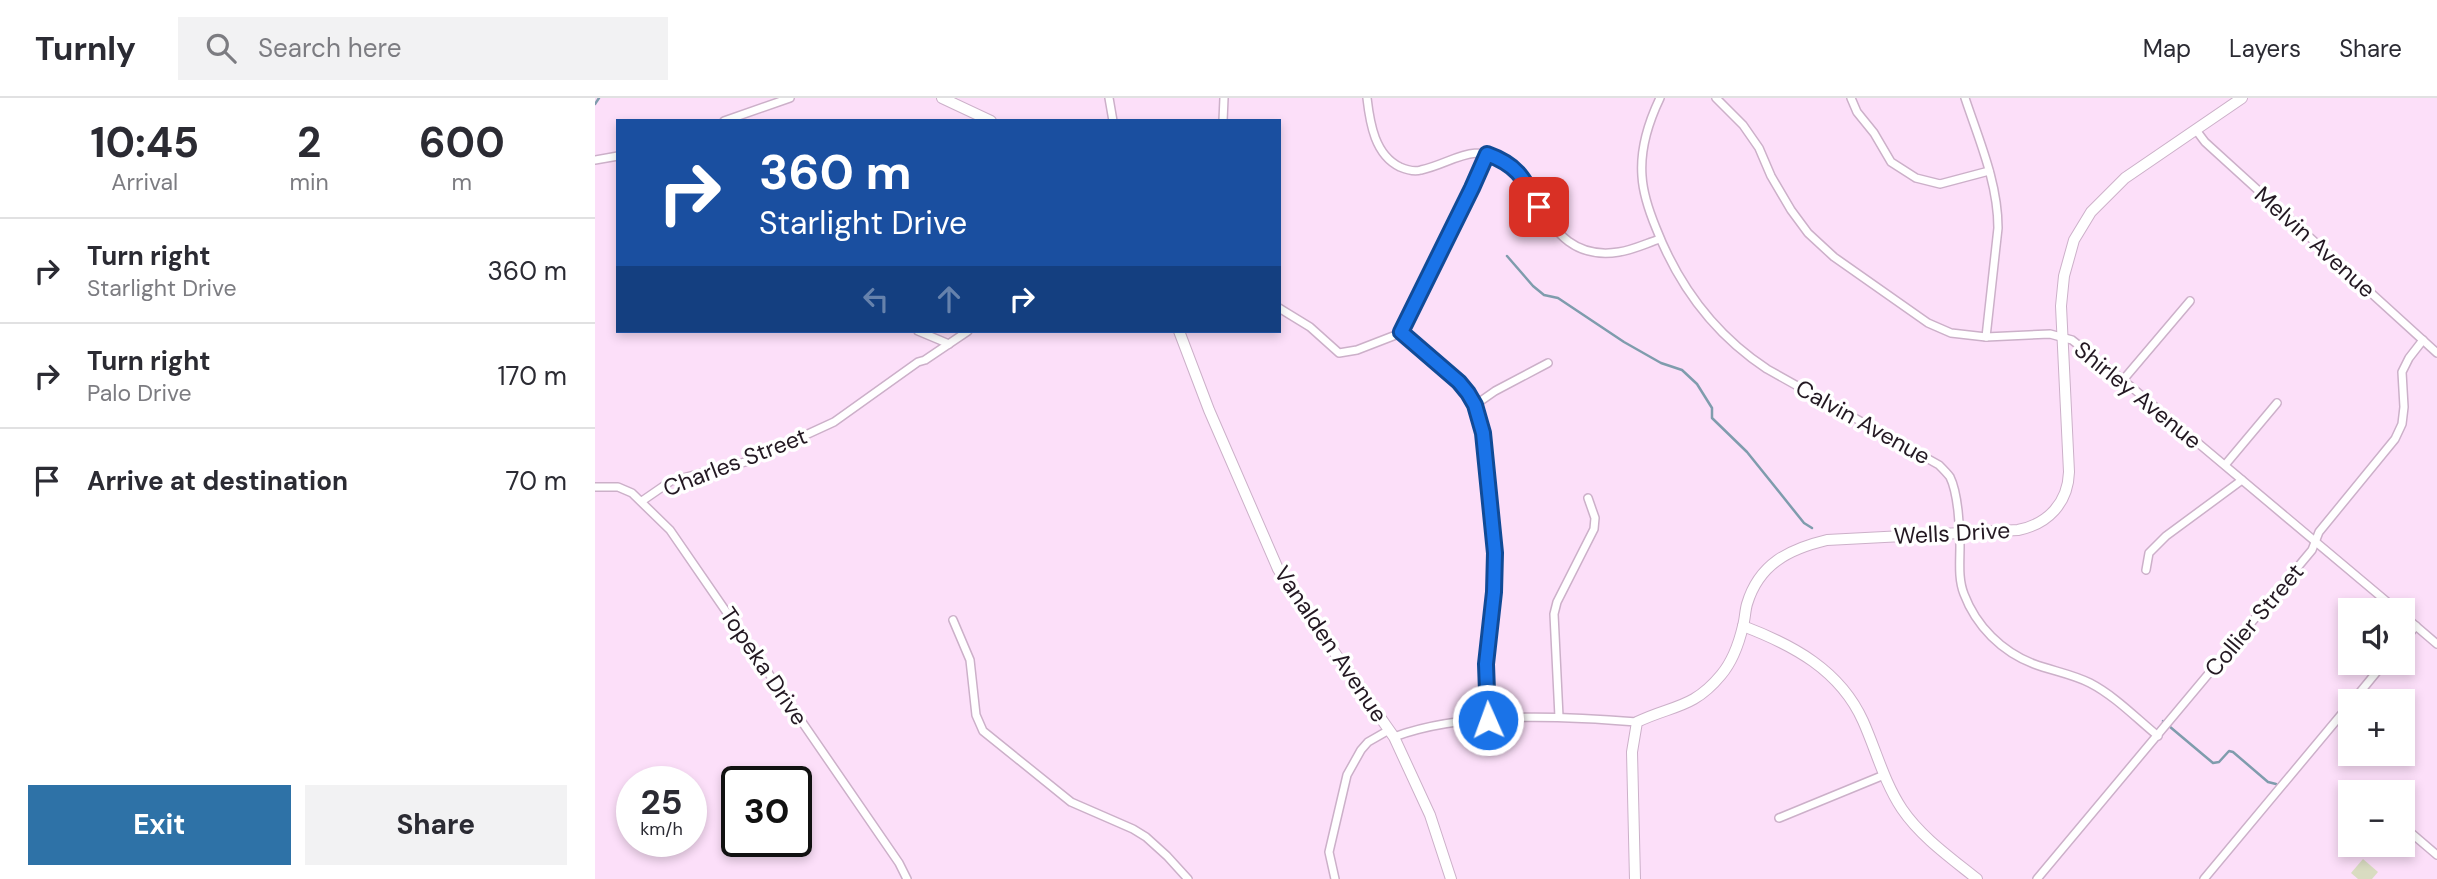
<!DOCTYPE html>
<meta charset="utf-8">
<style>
:root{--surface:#fff;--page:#f2f2f3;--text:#2b2b33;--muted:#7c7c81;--line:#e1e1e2;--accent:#2e72a7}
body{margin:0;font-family:"DM Sans",sans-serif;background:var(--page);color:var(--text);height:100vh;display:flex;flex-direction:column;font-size:26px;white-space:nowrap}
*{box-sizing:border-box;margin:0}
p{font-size:23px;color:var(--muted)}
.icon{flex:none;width:38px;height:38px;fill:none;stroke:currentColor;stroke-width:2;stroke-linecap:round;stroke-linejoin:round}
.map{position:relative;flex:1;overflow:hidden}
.details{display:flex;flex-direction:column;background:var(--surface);width:595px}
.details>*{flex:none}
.guide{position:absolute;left:21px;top:21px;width:665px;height:214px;border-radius:0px;box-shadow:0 4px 10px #0003;background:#1a4fa0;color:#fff;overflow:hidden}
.controls{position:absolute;left:1743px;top:500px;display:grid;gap:14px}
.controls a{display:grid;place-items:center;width:77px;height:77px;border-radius:0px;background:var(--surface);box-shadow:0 4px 10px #0003;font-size:35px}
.speed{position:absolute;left:21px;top:668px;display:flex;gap:14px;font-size:35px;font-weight:700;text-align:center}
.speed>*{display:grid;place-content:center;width:91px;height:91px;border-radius:50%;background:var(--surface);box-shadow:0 4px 10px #0003;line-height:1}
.speed small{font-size:18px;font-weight:400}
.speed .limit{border:4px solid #111;border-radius:10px;background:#fff;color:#111}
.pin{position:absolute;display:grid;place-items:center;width:60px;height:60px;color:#fff;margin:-30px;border-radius:14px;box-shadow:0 4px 10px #0006}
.me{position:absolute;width:77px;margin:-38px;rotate:358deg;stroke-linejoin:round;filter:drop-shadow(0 0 5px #0008)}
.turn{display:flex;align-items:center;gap:24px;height:147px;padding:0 28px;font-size:32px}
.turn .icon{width:91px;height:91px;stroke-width:2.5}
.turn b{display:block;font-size:49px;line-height:60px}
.lanes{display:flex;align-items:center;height:66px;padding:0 28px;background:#0003;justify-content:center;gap:35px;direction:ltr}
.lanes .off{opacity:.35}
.eta{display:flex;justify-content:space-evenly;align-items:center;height:119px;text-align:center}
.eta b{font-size:42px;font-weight:700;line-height:49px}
.cta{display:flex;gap:14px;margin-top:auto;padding:14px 28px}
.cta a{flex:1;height:80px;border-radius:0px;background:var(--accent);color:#fff;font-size:28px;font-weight:700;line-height:80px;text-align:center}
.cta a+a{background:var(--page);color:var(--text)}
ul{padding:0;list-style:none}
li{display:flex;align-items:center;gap:21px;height:105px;padding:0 28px;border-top:2px solid var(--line)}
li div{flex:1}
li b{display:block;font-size:26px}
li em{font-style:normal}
header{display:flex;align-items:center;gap:42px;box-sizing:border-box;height:98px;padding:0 35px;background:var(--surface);border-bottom:2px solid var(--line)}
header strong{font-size:33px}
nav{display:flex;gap:38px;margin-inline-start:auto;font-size:24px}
.search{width:490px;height:63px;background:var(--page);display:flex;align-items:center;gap:18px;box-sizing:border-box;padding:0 24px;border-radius:0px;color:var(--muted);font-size:26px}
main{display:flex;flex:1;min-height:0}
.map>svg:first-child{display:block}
.green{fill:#d9dcc1}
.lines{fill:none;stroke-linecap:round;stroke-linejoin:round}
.stream{stroke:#7f9cad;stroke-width:2.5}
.street-casing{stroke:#ccb0c9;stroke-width:10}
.secondary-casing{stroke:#ccb0c9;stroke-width:12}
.street{stroke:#fff;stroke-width:7}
.secondary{stroke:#fff;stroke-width:10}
.route-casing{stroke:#114b97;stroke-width:18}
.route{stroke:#1a73e8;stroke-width:12}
.labels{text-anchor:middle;stroke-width:7;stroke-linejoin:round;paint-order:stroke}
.street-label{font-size:23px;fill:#231822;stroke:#fff}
</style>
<header>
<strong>Turnly</strong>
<div class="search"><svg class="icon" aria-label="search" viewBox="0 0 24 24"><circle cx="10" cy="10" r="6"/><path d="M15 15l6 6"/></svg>Search here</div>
<nav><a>Map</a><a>Layers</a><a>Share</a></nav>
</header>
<main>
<section class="details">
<div class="eta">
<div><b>10:45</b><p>Arrival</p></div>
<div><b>2</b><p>min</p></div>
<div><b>600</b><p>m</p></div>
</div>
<ul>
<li><svg class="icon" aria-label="right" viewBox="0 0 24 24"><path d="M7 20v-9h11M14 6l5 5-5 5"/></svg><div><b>Turn right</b><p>Starlight Drive</p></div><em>360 m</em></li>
<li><svg class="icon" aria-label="right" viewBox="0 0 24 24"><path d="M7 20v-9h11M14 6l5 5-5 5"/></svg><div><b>Turn right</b><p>Palo Drive</p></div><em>170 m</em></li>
<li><svg class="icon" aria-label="arrive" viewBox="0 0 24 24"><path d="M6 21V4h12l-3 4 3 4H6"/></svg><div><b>Arrive at destination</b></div><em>70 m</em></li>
</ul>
<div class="cta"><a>Exit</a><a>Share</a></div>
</section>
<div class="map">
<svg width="1842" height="781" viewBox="0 0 1842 781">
<rect width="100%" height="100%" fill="#fcdff9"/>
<!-- green -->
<path class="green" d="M1768 761 1783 774 1777 781H1763L1756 775Z"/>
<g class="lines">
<!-- stream -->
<g class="stream">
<path d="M0 6 4 0"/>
<path d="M912 158 938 188 949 197 963 200 1029 244 1066 265 1087 272 1102 286 1117 310V320L1152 354 1209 425 1217 430"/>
<path d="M1568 623 1618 665 1624 664 1634 653 1638 654 1673 684 1681 686"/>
</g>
<defs>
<g id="street">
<path d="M514 0 518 23"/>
<path d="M772 0C775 26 780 57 805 69 812 72 819 74 826 72 858 65 878 43 912 64 926 73 933 89 941 102 960 136 981 161 1024 154 1038 152 1052 145 1065 141"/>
<path d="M1065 0C1054 23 1045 52 1047 78 1048 96 1054 113 1061 130 1084 189 1119 236 1172 271L1344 367C1348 371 1352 375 1355 379 1363 395 1365 430 1365 448 1365 464 1363 481 1369 496 1381 528 1407 554 1439 566 1458 573 1477 576 1495 585 1520 598 1541 620 1563 638"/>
<path d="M1121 0 1148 27 1164 50 1176 78 1196 112 1213 135 1239 159 1333 225 1356 235 1391 239 1455 236 1477 242 1528 282 1803 513"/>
<path d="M1256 0 1262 14 1279 35 1296 64 1321 80 1345 86 1394 73"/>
<path d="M1370 0C1384 42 1403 85 1403 130L1391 239"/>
<path d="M129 23 195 0"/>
<path d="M628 23 629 0"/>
<path d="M1601 32 1610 44 1842 255"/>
<path d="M0 62 23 58"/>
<path d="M684 210 715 229 744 255 762 252 806 235"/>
<path d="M323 233 354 246"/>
<path d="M806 235 864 284 873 295 880 307 888 335 900 455 899 494 891 567 893 622"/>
<path d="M806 235 877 90 892 56"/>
<path d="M1528 282 1595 203"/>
<path d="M880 307 900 293 953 265"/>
<path d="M1630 367 1682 305"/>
<path d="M0 389H23L37 395 75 432 304 765 312 781"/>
<path d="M47 403 76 383 154 363 239 324 323 264 330 262 373 233"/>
<path d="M1551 472 1554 455 1571 438 1647 382"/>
<path d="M1808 517 1842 546"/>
<path d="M358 522 375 562 381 617 388 633 476 704 538 731 551 739 572 758 593 781"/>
<path d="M1808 543 1821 528"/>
<path d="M1757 604 1789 565"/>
<path d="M964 619 959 516 962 504 999 431 1000 420 993 400"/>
<path d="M799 639C868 613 969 618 1042 624"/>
<path d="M1184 720 1289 677"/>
<path d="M1808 728 1842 757"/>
<path d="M740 781 734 754 752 677 766 652 773 644 794 632"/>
<path d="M1442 781 1717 452 1724 434 1800 341 1807 326 1809 309 1807 274 1814 260 1828 242"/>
<path d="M1609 781 1755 606"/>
</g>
<g id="secondary">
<path d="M347 0 396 23"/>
<path d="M584 233 614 312 683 471 702 501 799 639 835 717 856 781"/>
<path d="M1148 528C1198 547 1245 572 1268 623 1281 652 1289 684 1307 711 1326 739 1356 760 1382 781"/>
<path d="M1040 781 1037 654 1042 624C1077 607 1098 611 1126 577 1137 564 1144 545 1148 528 1150 521 1150 513 1152 506 1164 466 1194 451 1232 442L1423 432C1453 426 1473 405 1474 374L1466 208 1469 178 1479 142 1496 114 1530 80 1647 0"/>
</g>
</defs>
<!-- street casing -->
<use href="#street" class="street-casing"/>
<!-- secondary casing -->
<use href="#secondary" class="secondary-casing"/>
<!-- street -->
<use href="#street" class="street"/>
<!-- secondary -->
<use href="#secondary" class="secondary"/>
</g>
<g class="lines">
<defs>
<path id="route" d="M893 622 891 566 899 494 900 455 888 335 880 307 873 295 864 284 806 234 877 90 892 56C923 67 929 81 944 109"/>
</defs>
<!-- route casing -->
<use href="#route" class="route-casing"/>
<!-- route -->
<use href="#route" class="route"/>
</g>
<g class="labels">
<!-- street labels -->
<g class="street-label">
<text transform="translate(1720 144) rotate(42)" y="8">Melvin Avenue</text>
<text transform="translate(1543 297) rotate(39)" y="8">Shirley Avenue</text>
<text transform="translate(1268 324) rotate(29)" y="8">Calvin Avenue</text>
<text transform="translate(140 364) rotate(-21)" y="8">Charles Street</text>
<text transform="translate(1357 435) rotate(-3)" y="8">Wells Drive</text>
<text transform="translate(1659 522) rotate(-50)" y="8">Collier Street</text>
<text transform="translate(736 546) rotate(56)" y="8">Vanalden Avenue</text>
<text transform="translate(169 568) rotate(56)" y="8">Topeka Drive</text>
</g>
</g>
</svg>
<div class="controls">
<a><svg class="icon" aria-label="sound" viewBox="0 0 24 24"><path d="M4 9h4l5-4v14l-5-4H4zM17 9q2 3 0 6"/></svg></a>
<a>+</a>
<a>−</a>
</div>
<div class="speed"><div>25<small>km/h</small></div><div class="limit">30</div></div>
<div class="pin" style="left:944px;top:109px;background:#d93025"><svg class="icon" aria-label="arrive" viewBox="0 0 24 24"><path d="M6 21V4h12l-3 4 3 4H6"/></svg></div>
<svg class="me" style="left:893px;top:622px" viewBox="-20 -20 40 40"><circle r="17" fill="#1a73e8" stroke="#fff" stroke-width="3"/><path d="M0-11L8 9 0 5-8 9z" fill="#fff"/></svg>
<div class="guide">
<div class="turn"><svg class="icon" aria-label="right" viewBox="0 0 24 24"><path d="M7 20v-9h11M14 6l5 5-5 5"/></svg><div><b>360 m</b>Starlight Drive</div></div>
<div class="lanes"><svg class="icon off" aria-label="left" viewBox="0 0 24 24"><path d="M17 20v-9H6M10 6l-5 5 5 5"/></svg><svg class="icon off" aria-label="ahead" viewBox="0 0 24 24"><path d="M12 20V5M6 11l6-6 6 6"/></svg><svg class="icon" aria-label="right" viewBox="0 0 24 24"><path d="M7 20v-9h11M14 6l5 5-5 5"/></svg></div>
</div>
</div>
</main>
